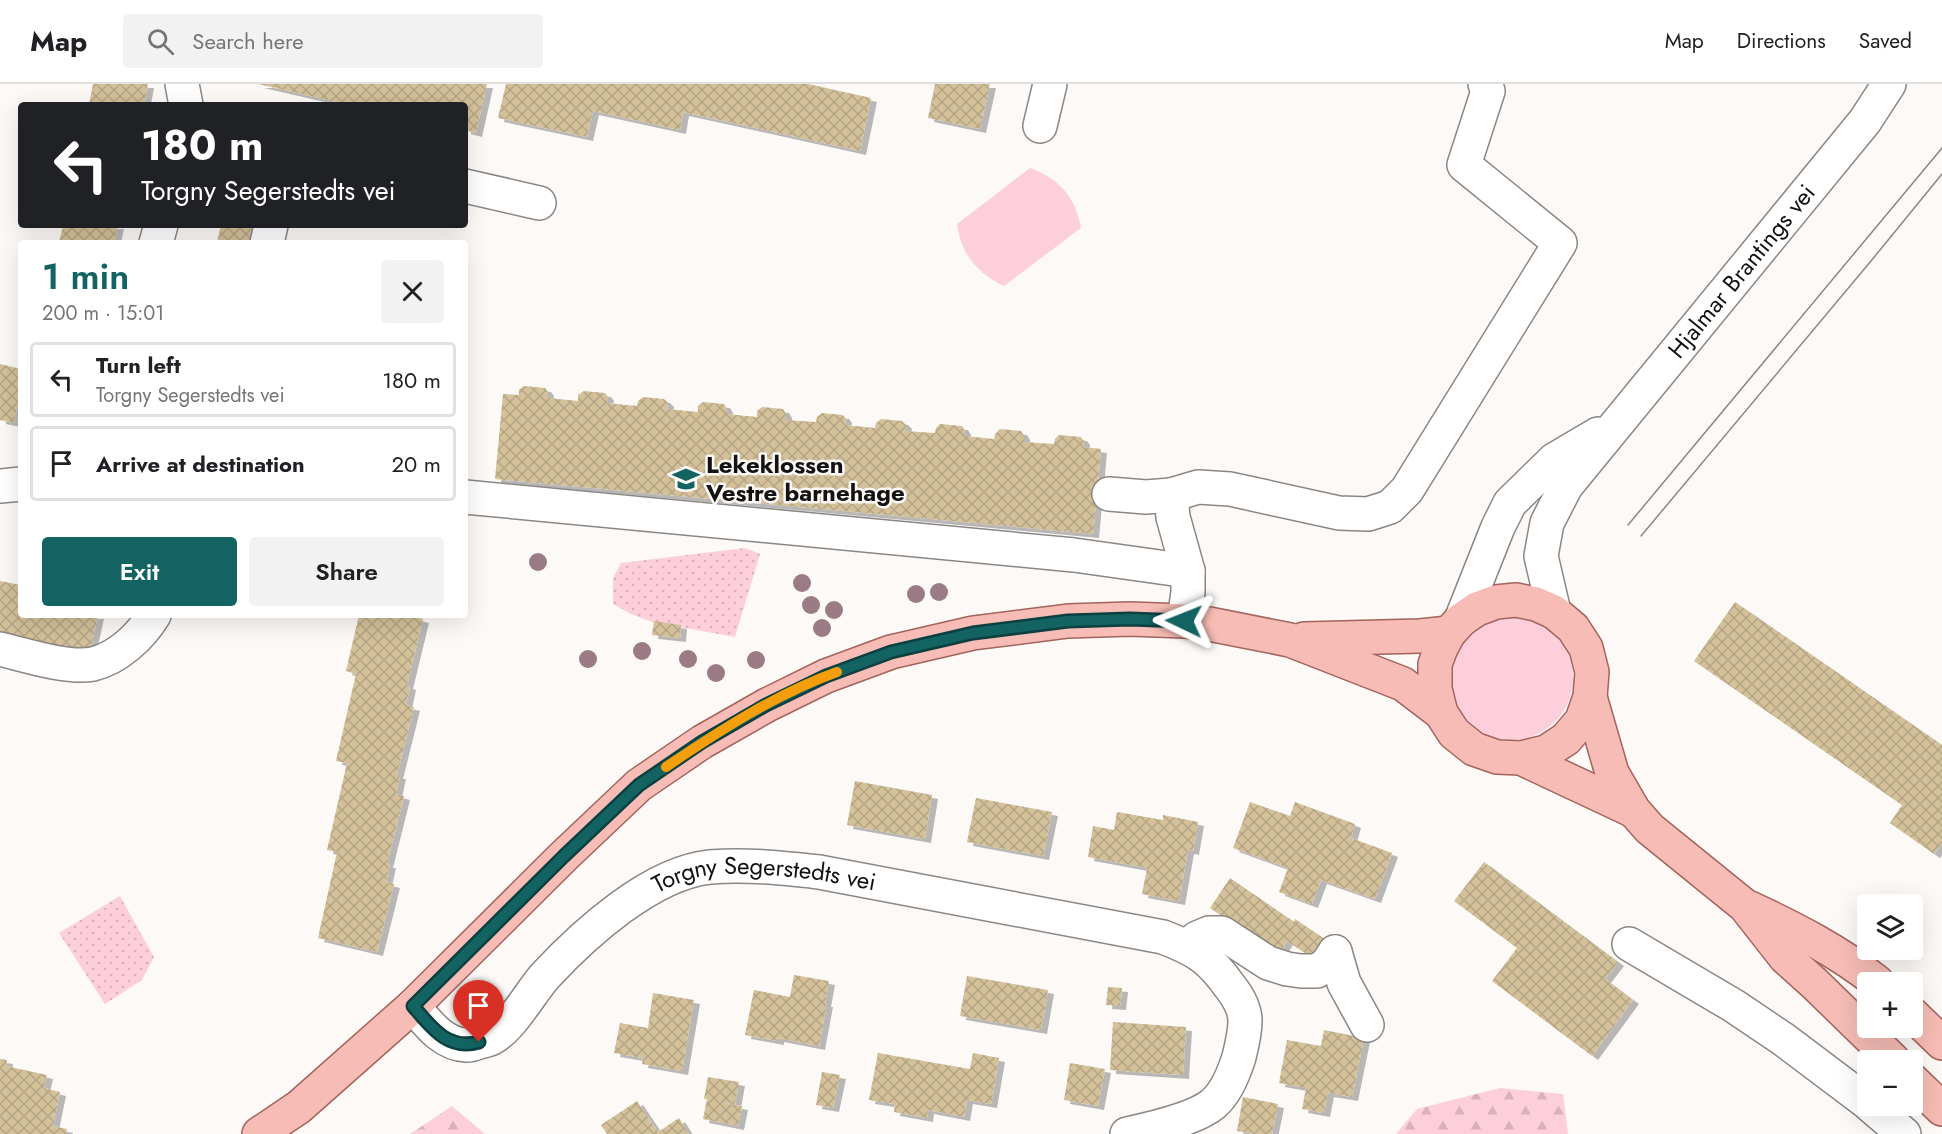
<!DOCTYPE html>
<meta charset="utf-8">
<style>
:root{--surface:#fff;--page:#f2f2f2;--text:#202124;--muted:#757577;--line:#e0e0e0;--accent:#136363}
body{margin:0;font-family:Jost,sans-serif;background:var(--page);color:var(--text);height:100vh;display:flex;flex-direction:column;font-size:22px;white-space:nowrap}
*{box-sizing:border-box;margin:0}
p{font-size:20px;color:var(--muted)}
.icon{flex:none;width:33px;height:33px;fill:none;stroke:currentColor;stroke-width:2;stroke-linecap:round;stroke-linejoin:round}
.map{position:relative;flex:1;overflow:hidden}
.sheet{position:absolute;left:18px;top:156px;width:450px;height:378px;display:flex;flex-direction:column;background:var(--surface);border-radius:6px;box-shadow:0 6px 24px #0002}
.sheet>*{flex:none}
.hud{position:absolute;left:18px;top:18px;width:450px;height:126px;border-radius:6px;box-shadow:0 6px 24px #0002;background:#202124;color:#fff;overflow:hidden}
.buttons{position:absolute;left:1857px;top:810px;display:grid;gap:12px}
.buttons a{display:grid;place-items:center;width:66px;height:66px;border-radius:6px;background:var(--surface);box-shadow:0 6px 24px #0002;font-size:30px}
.pin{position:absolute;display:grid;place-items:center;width:51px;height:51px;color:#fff;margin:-62px -26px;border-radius:50% 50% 50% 0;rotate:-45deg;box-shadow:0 0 6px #0007}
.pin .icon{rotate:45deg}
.me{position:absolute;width:66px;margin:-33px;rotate:272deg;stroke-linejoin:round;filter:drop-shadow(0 0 4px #0008)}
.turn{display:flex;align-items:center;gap:21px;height:126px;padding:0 24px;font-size:27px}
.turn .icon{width:78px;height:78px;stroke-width:2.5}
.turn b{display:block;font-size:42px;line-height:51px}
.round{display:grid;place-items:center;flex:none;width:63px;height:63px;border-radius:6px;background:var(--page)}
.overview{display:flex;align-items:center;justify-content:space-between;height:102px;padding:0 24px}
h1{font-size:36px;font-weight:600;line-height:45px;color:var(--accent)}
.action{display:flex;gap:12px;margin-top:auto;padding:12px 24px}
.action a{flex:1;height:69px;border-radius:6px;background:var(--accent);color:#fff;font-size:24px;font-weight:600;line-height:69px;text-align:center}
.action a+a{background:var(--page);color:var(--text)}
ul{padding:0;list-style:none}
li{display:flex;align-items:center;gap:18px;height:75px;margin:0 12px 9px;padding:0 12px;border:3px solid var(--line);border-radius:6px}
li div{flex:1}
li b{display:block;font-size:22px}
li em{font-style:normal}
header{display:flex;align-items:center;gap:36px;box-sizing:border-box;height:84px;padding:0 30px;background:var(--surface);border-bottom:2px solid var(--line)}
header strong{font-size:28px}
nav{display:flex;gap:33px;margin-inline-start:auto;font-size:21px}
.search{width:420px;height:54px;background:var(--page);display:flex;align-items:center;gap:15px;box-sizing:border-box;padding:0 21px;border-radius:6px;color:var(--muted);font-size:22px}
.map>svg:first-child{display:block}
.grass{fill:#fdcfdb}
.forest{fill:url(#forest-firs)}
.park{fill:url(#park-dots)}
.building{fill:url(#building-cross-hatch);filter:url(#shadow)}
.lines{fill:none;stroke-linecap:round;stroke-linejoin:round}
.minor-casing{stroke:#8a8785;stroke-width:36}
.major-casing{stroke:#a3645c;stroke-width:36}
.minor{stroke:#fff;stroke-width:33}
.major{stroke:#f6bcb5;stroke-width:33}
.tram{stroke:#8a8887;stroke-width:1.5}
.tree{fill:#9b7b86}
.route-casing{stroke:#0c4040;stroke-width:15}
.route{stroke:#136363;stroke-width:10}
.slow{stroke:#f59e0b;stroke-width:10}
.labels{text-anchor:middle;stroke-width:5;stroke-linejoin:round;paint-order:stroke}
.street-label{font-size:24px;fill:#131212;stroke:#fcf9f7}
.poi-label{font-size:24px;font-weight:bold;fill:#131212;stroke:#fcf9f7;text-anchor:start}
</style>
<header>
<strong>Map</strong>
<div class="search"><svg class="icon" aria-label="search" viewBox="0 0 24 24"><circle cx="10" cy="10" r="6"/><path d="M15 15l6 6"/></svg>Search here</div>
<nav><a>Map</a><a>Directions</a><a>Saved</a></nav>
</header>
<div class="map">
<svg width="1942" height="1050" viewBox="0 0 1942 1050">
<defs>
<pattern id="forest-firs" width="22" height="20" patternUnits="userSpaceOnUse" patternTransform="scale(1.5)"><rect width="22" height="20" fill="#fdcfdb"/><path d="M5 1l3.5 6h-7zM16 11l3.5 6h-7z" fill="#d8b1bb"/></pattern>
<pattern id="park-dots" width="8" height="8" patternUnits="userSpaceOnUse" patternTransform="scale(1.5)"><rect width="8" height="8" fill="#fdcfdb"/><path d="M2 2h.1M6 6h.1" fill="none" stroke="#d8b1bb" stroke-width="1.8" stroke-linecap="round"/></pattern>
<pattern id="building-cross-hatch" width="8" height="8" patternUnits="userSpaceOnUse" patternTransform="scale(1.5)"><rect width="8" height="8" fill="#d4c19a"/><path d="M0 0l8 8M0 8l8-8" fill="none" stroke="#b5a584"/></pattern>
<filter id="shadow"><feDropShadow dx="6" dy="4" stdDeviation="0" flood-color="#0004"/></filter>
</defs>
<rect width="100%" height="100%" fill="#fcf9f7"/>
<!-- grass -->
<g class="grass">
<path d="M1030 84C1060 95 1075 113 1081 144L1004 202C977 189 961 170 957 140Z"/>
<circle cx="1511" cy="594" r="62"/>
</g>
<!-- forest -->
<g class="forest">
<path d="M1500 1004 1563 1010 1568 1050H1396L1417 1025Z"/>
<path d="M452 1022 485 1050H410Z"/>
</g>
<!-- park -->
<g class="park">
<path d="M745 464 760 470 735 553 652 538 631 530 613 520V494L621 479Z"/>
<path d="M120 812 154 873 142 896 105 920 59 849Z"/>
</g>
<!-- building -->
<g class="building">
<path d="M93 0H148L144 21H89Z"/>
<path d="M258 0H487L476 49 465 46V21H349Z"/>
<path d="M506 0H808L871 14 860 67 683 28 680 46 593 27 587 53 498 34Z"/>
<path d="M935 0H990L980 45 928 34Z"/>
<path d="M63 141H118L114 159H59Z"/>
<path d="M221 141H252L248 159H217Z"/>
<path d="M0 280 21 285V305L14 339 0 336Z"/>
<path d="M524 302 545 304 548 308V314L578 317V311L584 307 605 309 608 313 607 319 637 322 638 317 643 313 664 315 668 319 667 325 698 328V322L703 318 724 320 727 325V330L757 333V327L762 323 783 325 786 330V336L816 338 817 333 822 329 843 331 846 335 845 341 875 344 876 339 881 335 902 337 906 341 905 347 935 349 936 344 940 340 962 342 965 347V352L994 355 995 350 1000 345 1021 347 1024 352V358L1054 360 1055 355 1059 351 1081 353 1084 357 1083 363 1101 365 1093 450 495 395 503 310 519 311V306Z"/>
<path d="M0 497 21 501V531H98L89 571 0 552Z"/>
<path d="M1735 518 1942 661V759L1934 770 1890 739 1902 721 1694 577Z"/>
<path d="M359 531H415V533L423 535 407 601 410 602 406 621 414 623 397 691H400L396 710 404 712 387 780H390L386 798 394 800 377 868 318 854 337 768 327 766 347 679 336 677 356 590 346 587Z"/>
<path d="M654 537 681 541 680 554 652 551Z"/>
<path d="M855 697 932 711 925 755 847 741Z"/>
<path d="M976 714 1052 728 1043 772 967 758Z"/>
<path d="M1250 718 1290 732 1295 718 1355 740 1351 754 1392 769 1375 815 1321 796 1312 820 1279 808 1288 784 1233 764Z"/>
<path d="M1117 728 1163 736V731L1198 738 1193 767 1188 766 1179 817 1142 810 1147 784 1088 773 1093 742 1114 746Z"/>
<path d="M1484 778 1618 878 1605 895 1633 916 1592 972 1492 897 1517 864 1454 817Z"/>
<path d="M1230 794 1294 838 1295 835 1326 856 1314 875 1287 857 1279 870 1210 824Z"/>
<path d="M794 891 829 897 825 919H827L819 962 778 954V957L745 951 754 906 790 913Z"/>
<path d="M967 892 1048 906 1041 946 960 932Z"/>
<path d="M1108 903 1122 904 1120 922 1106 921Z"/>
<path d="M653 909 694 916 682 987 642 980 643 974 614 969 620 939 648 944Z"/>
<path d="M1113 938 1186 943 1183 991 1110 986Z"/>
<path d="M1324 946 1364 954 1352 1013 1328 1009 1324 1029 1302 1025 1306 1004 1279 999 1287 956 1321 962Z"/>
<path d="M878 969 970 985 973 969 999 974 991 1020 967 1016 964 1033 928 1026 927 1034 894 1028 895 1020 869 1016Z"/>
<path d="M0 975 7 976 6 982 47 991 44 1004 60 1008 53 1042 67 1045 66 1050H0Z"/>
<path d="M1070 979 1105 985 1098 1022 1064 1016Z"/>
<path d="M822 988 840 991 833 1024 816 1021Z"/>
<path d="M708 993 739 998 735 1020 723 1019 742 1022 738 1042 703 1035 707 1015H704Z"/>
<path d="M1243 1013 1278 1020 1272 1050H1255L1237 1047Z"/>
<path d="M637 1017 658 1048 679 1034 689 1050H607L601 1041Z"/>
</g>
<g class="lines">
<defs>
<g id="minor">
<path d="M182 0 186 21"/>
<path d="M1040 42 1050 0"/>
<path d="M465 102 539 119"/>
<path d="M156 159 161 141"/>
<path d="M267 159 271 141"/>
<path d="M0 402 21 400"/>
<path d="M1109 410 1146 413 1171 411 1198 403 1230 405 1339 429 1368 430 1390 423 1407 406 1560 159 1464 81 1488 7 1485 0"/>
<path d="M1171 411 1173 433 1188 487V508L1184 537"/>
<path d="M465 413 1074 471 1188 487"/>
<path id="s1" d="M1554 528 1541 472 1547 439 1566 402 1865 37 1889 0"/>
<path d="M1461 536 1498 443 1510 419 1554 376 1598 350"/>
<path d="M0 565C25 571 68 585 93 580 118 574 141 552 154 531"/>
<path d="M1629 860 1734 922 1783 955 1868 1019"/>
<path d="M1188 863 1197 854 1209 849H1222L1268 879 1287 885 1301 887H1317L1327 880 1335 868"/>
<path d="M1335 868 1344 899 1367 941"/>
<path id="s2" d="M413 922C427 938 442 960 466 961 470 962 476 959 479 958 483 957 489 956 492 954 512 943 530 909 545 892 584 850 651 789 710 783 746 780 783 784 819 788L1163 853C1197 866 1210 874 1231 904 1238 913 1245 925 1245 937 1245 949 1242 961 1239 973 1234 989 1226 1009 1213 1020 1195 1035 1150 1045 1127 1050"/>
<path d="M1871 1022 1904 1050"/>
</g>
<g id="major">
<path d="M1304 555 1420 552 1449 549"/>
<path d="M1590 613 1612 689 1634 727 1650 745 1745 822 1785 873 1815 900 1893 976"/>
<path d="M1521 674 1634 727"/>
<path d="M1750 824C1795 845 1838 867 1877 898"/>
<path d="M1912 930 1942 959"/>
<path d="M1912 996 1942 1025"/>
<path d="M259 1050 299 1023 413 922 564 772 639 701 702 658 767 621 826 592 891 568 973 549 1068 537 1130 535 1184 537 1209 540 1290 556 1403 600 1441 629 1454 649 1474 665 1497 673 1521 674 1546 668 1566 655 1582 636 1590 613 1592 588 1586 564 1573 544 1554 528 1536 520 1516 516 1496 518 1477 525 1461 536 1449 549 1441 564 1435 580V605L1441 629"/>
</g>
</defs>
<!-- minor casing -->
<use href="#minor" class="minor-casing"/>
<!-- major casing -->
<use href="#major" class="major-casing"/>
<!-- minor -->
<use href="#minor" class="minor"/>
<!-- major -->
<use href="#major" class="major"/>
<!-- tram -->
<g class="tram">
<path d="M1628 441 1942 64"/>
<path d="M1641 452 1871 177 1942 90"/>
</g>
</g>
<!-- trees -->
<g class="tree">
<circle cx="538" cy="478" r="9"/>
<circle cx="802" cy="499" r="9"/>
<circle cx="939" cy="508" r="9"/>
<circle cx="916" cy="510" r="9"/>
<circle cx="811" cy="521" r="9"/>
<circle cx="834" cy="526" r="9"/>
<circle cx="822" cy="544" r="9"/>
<circle cx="642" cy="567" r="9"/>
<circle cx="588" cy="575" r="9"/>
<circle cx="688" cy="575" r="9"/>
<circle cx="756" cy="576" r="9"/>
<circle cx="716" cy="589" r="9"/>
</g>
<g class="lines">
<defs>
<path id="route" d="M479 958C448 967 431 943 413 922L564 772 639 701 702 658 766 621 826 592 891 568 973 549 1068 537 1130 535 1184 537"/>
</defs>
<!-- route casing -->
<use href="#route" class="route-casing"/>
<!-- route -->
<use href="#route" class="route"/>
<!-- slow -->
<path class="slow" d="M666 683C719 647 776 610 837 588"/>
</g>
<!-- icons -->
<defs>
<symbol id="school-bare" viewBox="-9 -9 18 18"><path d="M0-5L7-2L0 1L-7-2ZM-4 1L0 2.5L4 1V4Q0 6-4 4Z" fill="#136363" stroke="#fcf9f7" stroke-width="2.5" paint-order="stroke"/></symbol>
</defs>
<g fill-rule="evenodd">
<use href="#school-bare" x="667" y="376" width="38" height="38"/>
</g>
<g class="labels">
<!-- street labels -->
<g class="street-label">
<text dy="8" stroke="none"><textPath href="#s1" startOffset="410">Hjalmar Brantings vei</textPath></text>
<text dy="8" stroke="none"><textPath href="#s2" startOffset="432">Torgny Segerstedts vei</textPath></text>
</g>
<!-- poi labels -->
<g class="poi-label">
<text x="706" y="389">Lekeklossen<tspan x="706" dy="28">Vestre barnehage</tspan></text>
</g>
</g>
</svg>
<div class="buttons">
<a><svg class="icon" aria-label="layers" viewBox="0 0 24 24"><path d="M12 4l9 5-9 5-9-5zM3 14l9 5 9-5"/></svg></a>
<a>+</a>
<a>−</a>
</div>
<div class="pin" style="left:479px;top:958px;background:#d93025"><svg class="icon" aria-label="arrive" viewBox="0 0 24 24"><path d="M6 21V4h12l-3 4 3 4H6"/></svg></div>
<svg class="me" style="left:1184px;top:537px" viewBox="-20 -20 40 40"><path d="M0-17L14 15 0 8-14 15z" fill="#136363" stroke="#fff" stroke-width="4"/></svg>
<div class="hud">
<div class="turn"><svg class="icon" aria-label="left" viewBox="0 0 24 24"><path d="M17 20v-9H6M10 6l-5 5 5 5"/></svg><div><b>180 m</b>Torgny Segerstedts vei</div></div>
</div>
<section class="sheet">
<div class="overview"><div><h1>1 min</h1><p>200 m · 15:01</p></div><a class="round"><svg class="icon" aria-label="close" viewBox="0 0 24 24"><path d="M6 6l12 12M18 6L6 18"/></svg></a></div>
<ul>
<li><svg class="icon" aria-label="left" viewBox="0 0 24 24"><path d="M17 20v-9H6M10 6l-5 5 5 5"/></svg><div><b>Turn left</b><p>Torgny Segerstedts vei</p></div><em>180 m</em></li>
<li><svg class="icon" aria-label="arrive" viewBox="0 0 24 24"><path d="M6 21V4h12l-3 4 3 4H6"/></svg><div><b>Arrive at destination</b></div><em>20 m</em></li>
</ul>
<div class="action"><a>Exit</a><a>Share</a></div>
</section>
</div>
